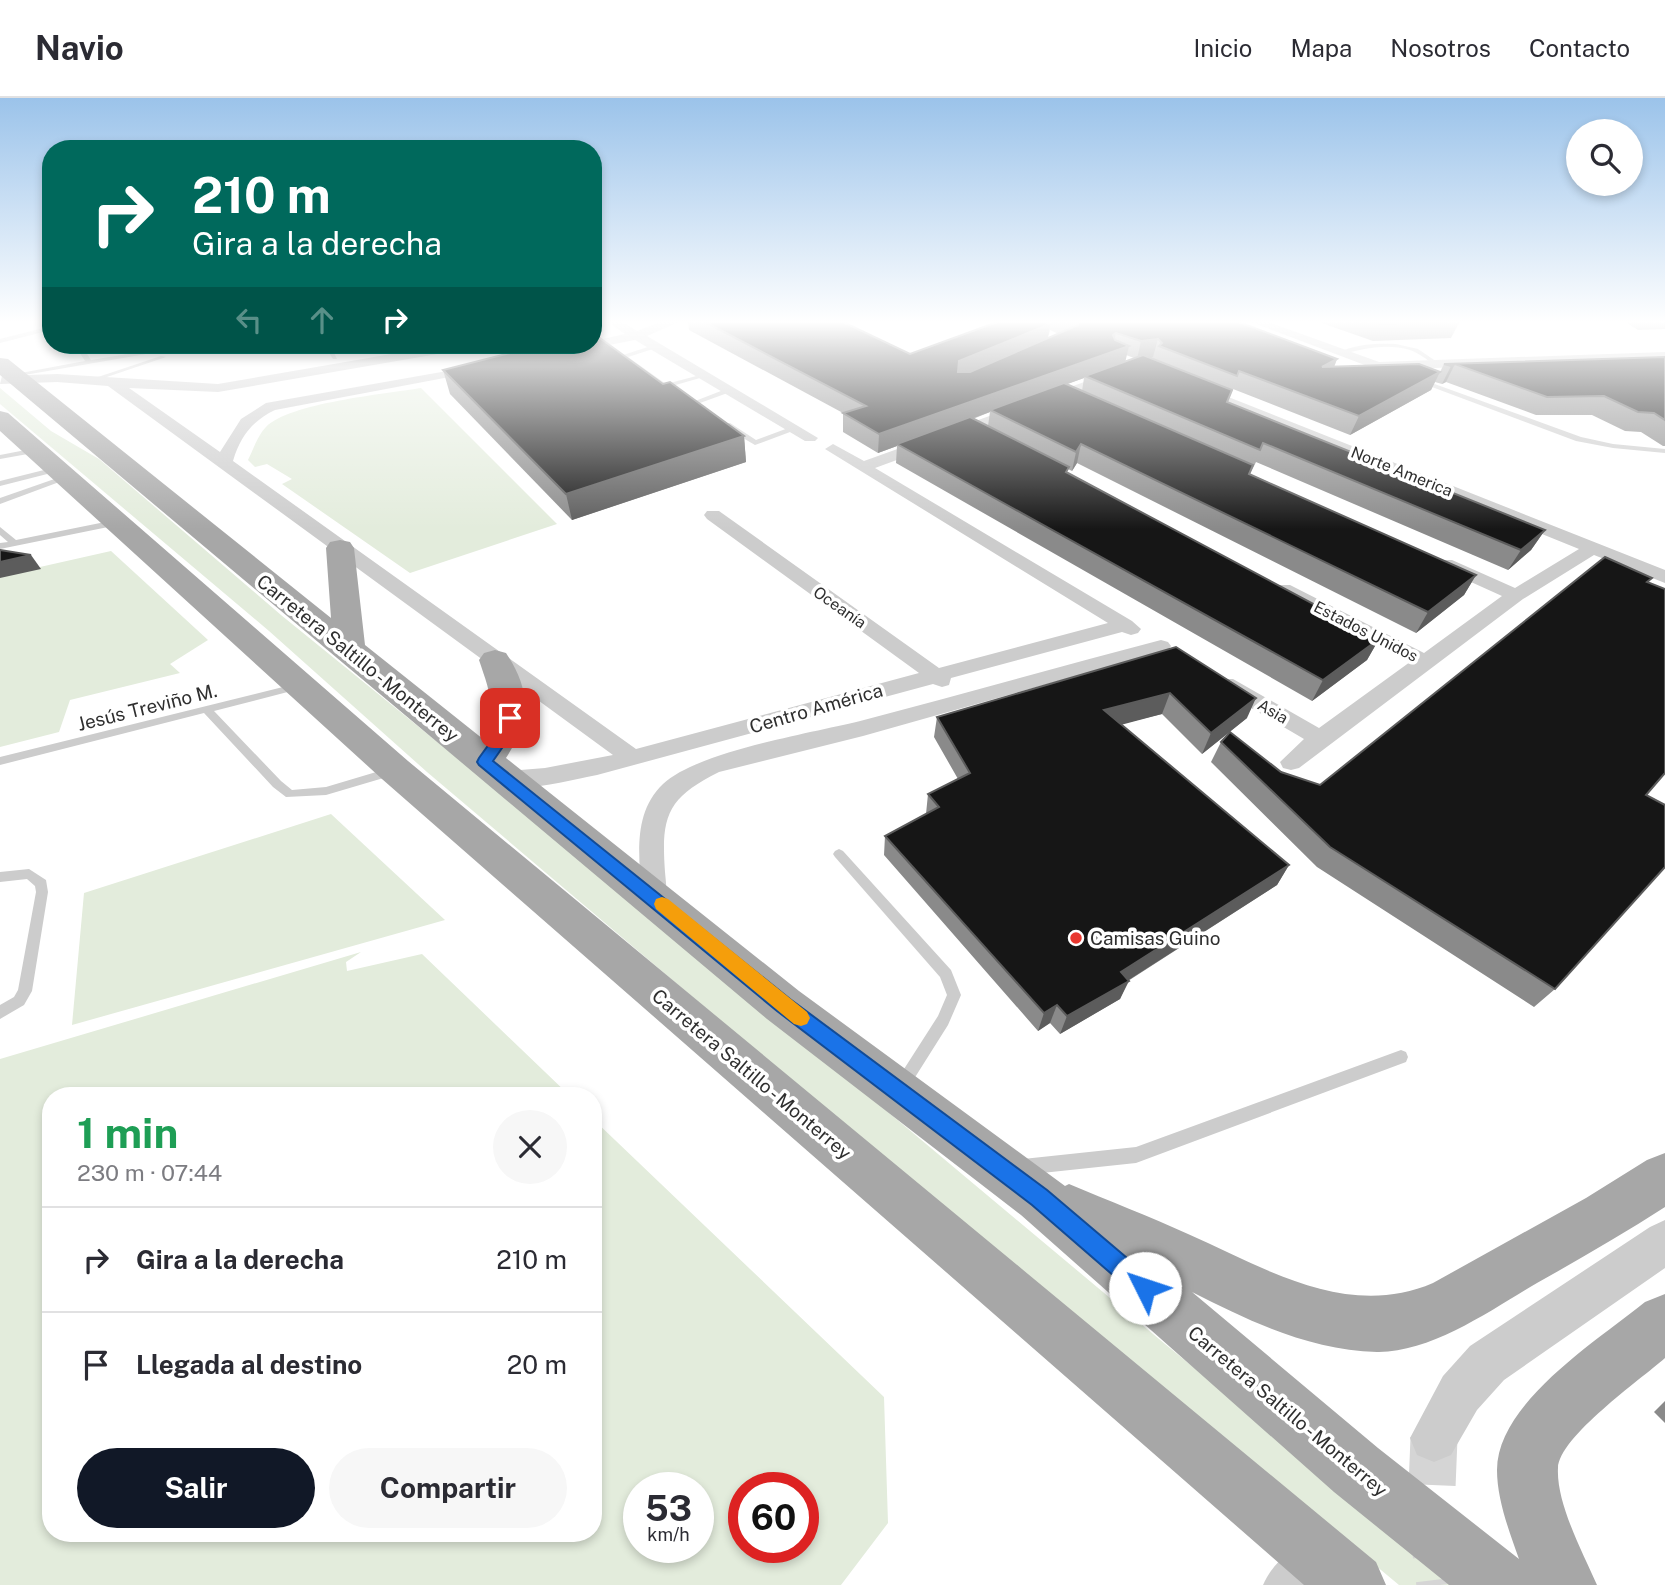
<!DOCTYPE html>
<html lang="es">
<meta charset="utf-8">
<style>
:root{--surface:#fff;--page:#f7f7f7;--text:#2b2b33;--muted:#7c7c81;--line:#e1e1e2;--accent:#111827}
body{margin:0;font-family:"Public Sans",sans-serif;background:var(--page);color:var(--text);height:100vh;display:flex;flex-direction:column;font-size:26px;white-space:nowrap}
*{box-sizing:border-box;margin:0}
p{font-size:23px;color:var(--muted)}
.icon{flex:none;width:38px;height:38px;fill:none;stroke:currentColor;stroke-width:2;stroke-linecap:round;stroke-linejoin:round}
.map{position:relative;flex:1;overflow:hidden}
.details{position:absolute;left:42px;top:989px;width:560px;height:455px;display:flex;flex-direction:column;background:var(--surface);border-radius:28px;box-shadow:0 4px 10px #0003}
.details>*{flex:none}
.guide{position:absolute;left:42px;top:42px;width:560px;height:214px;border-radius:28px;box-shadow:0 4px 10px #0003;background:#00695c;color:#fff;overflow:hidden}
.tools{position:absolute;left:1566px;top:21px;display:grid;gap:14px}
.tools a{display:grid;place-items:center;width:77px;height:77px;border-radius:50%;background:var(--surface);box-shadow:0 4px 10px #0003;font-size:35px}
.speed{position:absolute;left:623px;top:1374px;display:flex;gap:14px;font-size:35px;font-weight:700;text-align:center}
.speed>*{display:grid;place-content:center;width:91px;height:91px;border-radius:50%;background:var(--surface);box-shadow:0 4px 10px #0003;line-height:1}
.speed small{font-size:18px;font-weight:400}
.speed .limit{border:10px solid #d22;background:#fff;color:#111}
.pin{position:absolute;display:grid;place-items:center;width:60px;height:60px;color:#fff;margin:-30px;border-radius:14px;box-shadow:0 4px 10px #0006}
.me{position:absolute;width:77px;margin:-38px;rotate:311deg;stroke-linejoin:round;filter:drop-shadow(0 0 5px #0008)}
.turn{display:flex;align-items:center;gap:24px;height:147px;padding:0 35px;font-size:32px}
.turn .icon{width:91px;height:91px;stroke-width:2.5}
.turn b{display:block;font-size:49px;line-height:60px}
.lanes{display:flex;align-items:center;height:66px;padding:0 35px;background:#0003;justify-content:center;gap:35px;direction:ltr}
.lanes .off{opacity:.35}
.round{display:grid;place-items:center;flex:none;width:74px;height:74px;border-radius:37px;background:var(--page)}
.headline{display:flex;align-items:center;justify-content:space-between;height:119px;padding:0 35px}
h1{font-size:42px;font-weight:700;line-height:52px;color:#1e9e55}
.button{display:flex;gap:14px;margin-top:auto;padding:14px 35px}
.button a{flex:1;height:80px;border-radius:42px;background:var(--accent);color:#fff;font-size:28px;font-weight:700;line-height:80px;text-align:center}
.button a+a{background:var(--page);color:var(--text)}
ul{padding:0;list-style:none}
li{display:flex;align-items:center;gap:21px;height:105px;padding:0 35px;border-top:2px solid var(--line)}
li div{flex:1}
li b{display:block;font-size:26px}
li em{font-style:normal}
header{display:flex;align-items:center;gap:42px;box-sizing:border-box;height:98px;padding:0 35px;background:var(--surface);border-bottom:2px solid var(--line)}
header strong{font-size:33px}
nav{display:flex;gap:38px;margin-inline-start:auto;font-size:24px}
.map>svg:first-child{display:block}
.green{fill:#e3ecdc;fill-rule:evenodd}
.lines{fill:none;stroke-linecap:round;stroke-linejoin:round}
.tertiary-tunnel{stroke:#d5d5d5;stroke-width:47;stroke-dasharray:47 24;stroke-linecap:butt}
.service{fill:#ccc;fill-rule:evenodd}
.minor{fill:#ccc;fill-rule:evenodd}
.tertiary{fill:#ccc;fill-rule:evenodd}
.primary{fill:#a7a7a7;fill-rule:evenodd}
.wall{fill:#8a8a8a;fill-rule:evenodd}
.shaded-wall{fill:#5c5c5c}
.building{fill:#161616;stroke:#5c5c5c;stroke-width:2}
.route{fill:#1a73e8;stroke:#114b97;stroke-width:2}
.slow{fill:#f59e0b}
.poi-dot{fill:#e8372f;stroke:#fff;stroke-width:2.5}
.labels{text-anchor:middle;stroke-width:7;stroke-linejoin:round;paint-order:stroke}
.far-street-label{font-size:16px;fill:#2f2f2f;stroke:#fff}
.street-label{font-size:19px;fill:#2f2f2f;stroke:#fff}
.poi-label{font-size:19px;fill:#2f2f2f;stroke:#fff;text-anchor:start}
</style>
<header>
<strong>Navio</strong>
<nav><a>Inicio</a><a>Mapa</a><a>Nosotros</a><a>Contacto</a></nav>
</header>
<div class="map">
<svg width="1665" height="1487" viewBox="0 0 1665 1487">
<rect width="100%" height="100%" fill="#fff"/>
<!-- green -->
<g class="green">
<path d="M0 290 51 333 99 361 281 517 728 880 1165 1246 1459 1487H1399L709 913 427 674 269 533 0 306Z"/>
<path d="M421 290 557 426 410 475 282 386 292 381 267 366 255 369 248 362C253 352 258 337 266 329 289 305 385 296 421 290Z"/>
<path d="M111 453 208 542 170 566 180 575 70 602 59 634 0 649V478Z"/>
<path d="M331 716 445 822 72 927 84 795Z"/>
<path d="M361 854 346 864 347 873 422 856 569 997 51 998V1435H593V1021L884 1299 888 1425 841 1487H0V961ZM639 1390H698V1449H639ZM744 1390H803V1449H744Z"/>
</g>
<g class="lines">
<!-- tertiary-tunnel -->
<path class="tertiary-tunnel" d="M1434 1340 1431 1414 1440 1487"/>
<!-- service -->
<g class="service">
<path d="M51 228V232L0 245V241Z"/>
<path d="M1396 246 1418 251 1440 266 1435 267C1427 262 1419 255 1410 252 1388 245 1362 250 1341 257L1338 255C1354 246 1377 245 1396 246Z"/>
<path d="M75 247H81L91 262 184 247H198L13 279 10 277 85 263Z"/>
<path d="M214 247H226L187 256 184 254Z"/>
<path d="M324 247H330L337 261H333Z"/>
<path d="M654 247 656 248V250L628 259 666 286 704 276 707 278 665 290 620 258Z"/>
<path d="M161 258 166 259 95 283 89 282Z"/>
<path d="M1418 280 1581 339 1613 346 1665 351V355L1613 350 1576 343 1416 283 1414 282Z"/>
<path d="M726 291 733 293 700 305 706 309V313H700L690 305Z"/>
<path d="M724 325H730L756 342 791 329 798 331 755 347 724 329Z"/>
<path d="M36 350 40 352 39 354 0 361V357Z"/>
<path d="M56 369 60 371 59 373 0 388V383Z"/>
<path d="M63 378 70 380 0 406V400Z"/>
<path d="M115 422 119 425 118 427 0 451V445L8 444 0 437V429L16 442Z"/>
<path d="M299 585 304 588 303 590 214 613 281 683 292 692 326 689 393 669 399 673 397 676 326 697 286 699 273 689 204 615 0 667V659Z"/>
<path d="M839 751 843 753 951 872 961 897 948 927 907 992 902 994 897 992 894 987 897 982 938 918 947 897 940 879 835 759 833 756 835 753Z"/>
<path d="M29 771 46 782 48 794 32 893 24 907 0 921V907L14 899 18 892 36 794 35 788 27 781 0 784V774Z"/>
<path d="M1401 952 1406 954 1408 959 1406 964 1136 1065 1023 1077 1017 1075 1015 1069 1017 1063 1023 1061 1136 1049Z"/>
</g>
<!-- minor -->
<g class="minor">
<path d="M606 223H621L637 233 663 223H681L647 238 818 340 815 343H805L635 242 572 254V248L593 247V243L625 236Z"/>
<path d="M1248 223H1266L1379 264 1665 254V262L1378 272Z"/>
<path d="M444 247H473L466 251 218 294 129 290 220 354 241 321 266 305 481 267V273L476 274 275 312C252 323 240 339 233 363L636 651 919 575 707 421 704 417 707 413H719L939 570 1108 525 825 351 833 346 864 363 1112 274 1117 275V281L875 370 1132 523 1141 531 1138 535 1131 537 1122 534 951 580 949 587 942 589 933 586 597 677C566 683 526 695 496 686L492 680 496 674 545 670 613 657 108 288 57 284 0 286 2 278 57 276 218 286Z"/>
<path d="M1198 287 1665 472V485L1594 457 1523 501 1299 670 1291 672 1283 670 1280 664 1304 641 1219 591 1216 586 1219 581H1233L1319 630 1410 564 1276 495 1274 491 1276 487H1290L1424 555 1502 498 1440 470 1437 466 1440 462H1452L1515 490 1579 451 1193 294V288Z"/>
<path d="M1161 542 1168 544 1171 548 1168 552 863 638 719 674C667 700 661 718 665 774 666 786 668 796 663 806L654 809 645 806C640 797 640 786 640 775 638 743 638 710 663 686 698 653 813 635 864 622 963 596 1062 568 1161 542Z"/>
<path d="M1318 1437 1332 1443 1338 1457 1332 1471 1315 1487H1263C1273 1464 1295 1446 1318 1437Z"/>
</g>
<!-- tertiary -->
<path class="tertiary" d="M1665 1122V1170L1504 1282 1477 1312 1451 1357 1434 1364 1417 1357 1410 1340 1443 1278 1470 1248 1650 1129Z"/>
<!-- primary -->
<g class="primary">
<path d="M0 260 8 261 331 520 326 450 330 444 340 442 350 444 354 450 365 547 483 641C499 614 488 589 479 562L484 555 495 552 506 555C532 594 530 622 506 660L799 893 1065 1088 1069 1086C1109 1103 1149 1118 1188 1136 1265 1170 1347 1222 1433 1185L1586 1100 1647 1062 1665 1055V1109C1623 1136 1580 1161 1537 1185 1493 1211 1431 1255 1377 1254 1310 1252 1251 1224 1192 1194L1378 1350 1519 1461C1509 1433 1497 1401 1497 1372 1497 1305 1597 1243 1645 1204L1665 1196V1260C1640 1282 1559 1339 1558 1370 1556 1405 1583 1455 1597 1487H1449L1334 1394 1021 1117 767 921 0 277Z"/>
<path d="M0 313 8 315 408 663 1376 1464 1386 1487H1304L382 681 0 333Z"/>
</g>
</g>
<!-- wall -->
<g class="wall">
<path d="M688 223H841L910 256 1000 223H1236L1337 261 1334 269 1440 274 1444 266 1665 259V348H1663L1641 334 1625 333 1592 317H1536L1446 284 1442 286 1435 284 1431 292 1350 337 1233 291 1227 305 1545 432 1531 452 1508 472 1256 364 1250 376 1476 477 1464 497 1416 535 1077 365 1072 373 1068 371 1067 374 1379 541 1367 562 1312 603 896 365 897 348 878 355 843 334V315L689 232ZM1050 232 1059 236 1048 240ZM1126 257 1134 260 1125 263ZM1084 280 1082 293 1067 286ZM990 314 988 328 973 321Z"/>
<path d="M1316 223H1460L1451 240 1373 243Z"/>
<path d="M1624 223H1665V231L1638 232Z"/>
<path d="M443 272 663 286 744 338 746 364 572 422 450 296Z"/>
<path d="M1648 484 1646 697 1555 891 1534 909 1317 769 1211 664 1221 644 1281 674 1320 687Z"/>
<path d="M1176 549 1247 620 1202 656 1162 616 1121 626 1289 767 1277 787 1128 883 1120 901 1060 936 1050 925 1038 933 884 757 885 738 926 716 928 696 958 681 934 639 937 619Z"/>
<path d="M1665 1303V1325L1654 1314Z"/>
</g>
<!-- shaded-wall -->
<g class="shaded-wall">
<path d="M1050 226 1047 244 957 282 959 263Z"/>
<path d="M1116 235 1112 252 1129 248 1125 265 1085 278 1084 280 993 313 990 312V314L899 347 897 346V348L878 355 879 336 1113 237Z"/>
<path d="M1158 241 1153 259 1137 261 1141 243Z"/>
<path d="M1337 261 1330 279 1322 269Z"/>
<path d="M1455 266 1446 284 1442 286 1451 268Z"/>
<path d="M1440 274 1431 292 1350 337 1359 318Z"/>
<path d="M744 338 746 364 572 422 566 396Z"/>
<path d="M1081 346 1077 365 1072 373 1076 354Z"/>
<path d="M1545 432 1531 452 1508 472 1521 452Z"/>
<path d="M31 457 41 471 0 480V464Z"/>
<path d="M1476 477 1464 497 1416 535 1428 514Z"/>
<path d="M1379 541 1367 562 1312 603 1323 582Z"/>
<path d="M1170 595 1162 616 1098 633 1104 612Z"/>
<path d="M1256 600 1247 620 1202 656 1211 635Z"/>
<path d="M1289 767 1277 787 1116 890 1129 883 1120 901 1060 936 1067 918 1121 874Z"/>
<path d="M1057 907 1050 925 1038 933 1044 915Z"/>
</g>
<!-- building -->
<g class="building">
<path d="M703 223H841L910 256 1000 223H1043L1050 226 959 263 958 274H970L1078 227 1076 224 1074 223H1236L1337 261 1322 269 1419 266 1440 274 1359 318 1239 273 1237 278 1159 248 1162 245 1158 241 1141 243 1116 235 1113 237 1115 242 1129 248 879 336 843 315 866 308Z"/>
<path d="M1372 223H1445L1381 226Z"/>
<path d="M593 235 663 286 670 284 744 338 566 396 443 272 541 247H593Z"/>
<path d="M1143 257 1232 292 1227 304 1545 432 1521 452 1263 345 1260 352 1085 278Z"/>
<path d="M1665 259V322L1654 315 1638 314 1604 298 1547 299 1455 266 1451 268 1444 266Z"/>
<path d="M1064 285 1253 367 1249 376 1476 477 1428 514 1081 346 1076 354 990 312Z"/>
<path d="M970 319 1069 369 1066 374 1379 541 1323 582 897 346Z"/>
<path d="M0 452 31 457 0 464Z"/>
<path d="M1605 459 1652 480 1647 484 1665 491V675L1646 697 1665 707V769L1555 891 1330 749 1221 644 1230 634 1281 674 1320 687Z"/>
<path d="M1176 549 1256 600 1211 635 1170 595 1104 612 1289 767 1121 874 1129 883 1067 918 1057 907 1044 915 885 738 939 709 928 696 970 675 937 619Z"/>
</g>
<!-- sky -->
<linearGradient id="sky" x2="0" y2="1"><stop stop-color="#9bc3ea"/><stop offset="0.52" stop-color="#fff"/><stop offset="1" stop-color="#fff" stop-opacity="0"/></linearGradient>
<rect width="1665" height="431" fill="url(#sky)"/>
<!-- route -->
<path class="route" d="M510 615 517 620 511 637 493 663 790 901 1047 1092 1153 1182 1156 1190 1153 1198 1145 1202 1137 1198 1032 1107 777 913 479 667 477 664 479 660 497 635 505 616Z"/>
<!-- slow -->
<path class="slow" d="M662 799 668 801 807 914 810 920 807 926 801 928 794 926 656 811 654 806 656 801Z"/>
<!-- markers -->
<circle class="poi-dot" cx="1076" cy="840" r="7"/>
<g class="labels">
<!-- far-street labels -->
<g class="far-street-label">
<text transform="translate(1402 373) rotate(22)" y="6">Norte America</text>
<text transform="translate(840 509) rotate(35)" y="6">Oceanía</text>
<text transform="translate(1366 533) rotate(27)" y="6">Estados Unidos</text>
<text transform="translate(1273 613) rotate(30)" y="6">Asia</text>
</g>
<!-- street labels -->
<g class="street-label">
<text transform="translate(358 560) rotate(39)" y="7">Carretera Saltillo - Monterrey</text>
<text transform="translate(147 609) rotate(-14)" y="7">Jesús Treviño M.</text>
<text transform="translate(816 610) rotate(-16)" y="7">Centro América</text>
<text transform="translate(752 976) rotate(40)" y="7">Carretera Saltillo - Monterrey</text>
<text transform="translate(1288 1313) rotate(40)" y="7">Carretera Saltillo - Monterrey</text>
</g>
<!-- poi labels -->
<g class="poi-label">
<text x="1090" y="847">Camisas Guino</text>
</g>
</g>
</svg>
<div class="tools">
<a><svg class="icon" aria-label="search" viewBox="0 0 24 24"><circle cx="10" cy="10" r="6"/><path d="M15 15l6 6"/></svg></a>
</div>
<div class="speed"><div>53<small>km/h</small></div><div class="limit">60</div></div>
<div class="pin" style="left:510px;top:620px;background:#d93025"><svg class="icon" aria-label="arrive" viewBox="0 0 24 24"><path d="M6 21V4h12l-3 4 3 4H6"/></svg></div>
<svg class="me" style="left:1145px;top:1190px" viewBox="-20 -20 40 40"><circle r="19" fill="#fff"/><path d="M0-13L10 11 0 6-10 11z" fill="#1a73e8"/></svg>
<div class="guide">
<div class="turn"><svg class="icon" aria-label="right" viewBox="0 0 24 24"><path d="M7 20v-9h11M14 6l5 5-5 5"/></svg><div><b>210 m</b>Gira a la derecha</div></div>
<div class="lanes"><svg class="icon off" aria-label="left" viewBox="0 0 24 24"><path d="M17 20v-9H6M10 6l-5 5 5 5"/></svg><svg class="icon off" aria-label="ahead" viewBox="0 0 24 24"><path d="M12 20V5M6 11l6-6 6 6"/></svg><svg class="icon" aria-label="right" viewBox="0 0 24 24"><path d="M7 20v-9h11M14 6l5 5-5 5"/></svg></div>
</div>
<section class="details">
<div class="headline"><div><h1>1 min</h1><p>230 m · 07:44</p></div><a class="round"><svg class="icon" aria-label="close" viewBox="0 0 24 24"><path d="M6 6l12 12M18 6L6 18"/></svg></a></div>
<ul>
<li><svg class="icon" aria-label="right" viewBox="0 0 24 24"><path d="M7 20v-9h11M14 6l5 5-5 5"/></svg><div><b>Gira a la derecha</b></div><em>210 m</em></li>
<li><svg class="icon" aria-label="arrive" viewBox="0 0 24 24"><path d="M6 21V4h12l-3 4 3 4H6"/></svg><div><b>Llegada al destino</b></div><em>20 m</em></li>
</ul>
<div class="button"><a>Salir</a><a>Compartir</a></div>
</section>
</div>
